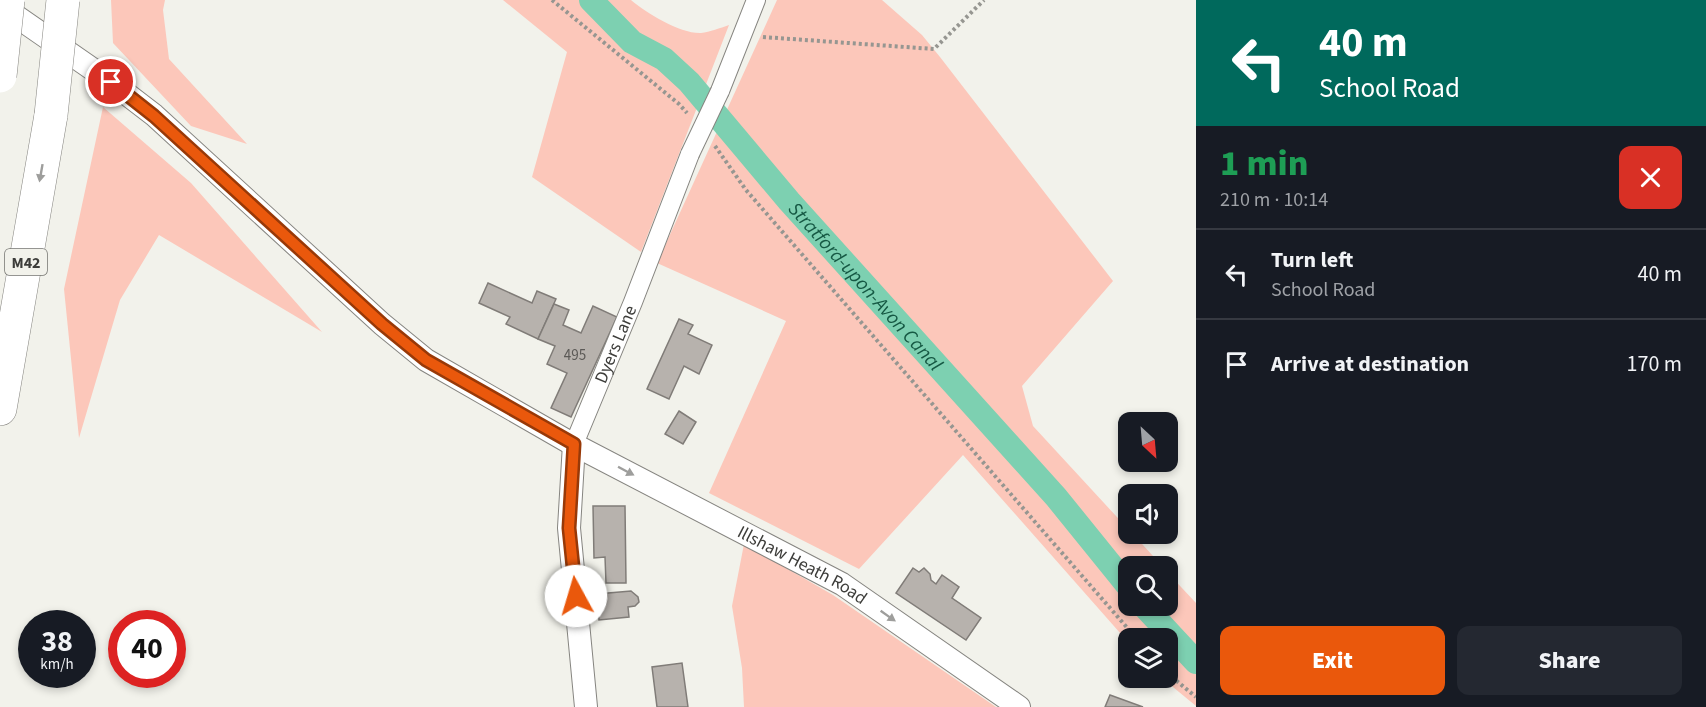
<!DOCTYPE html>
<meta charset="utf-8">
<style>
:root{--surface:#171b24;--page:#242831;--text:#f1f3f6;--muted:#9ea1a6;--line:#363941;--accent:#ea580c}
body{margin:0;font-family:"Source Sans 3",sans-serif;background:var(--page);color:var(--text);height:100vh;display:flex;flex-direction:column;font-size:22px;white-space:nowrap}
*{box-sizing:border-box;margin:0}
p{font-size:20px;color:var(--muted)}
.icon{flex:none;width:33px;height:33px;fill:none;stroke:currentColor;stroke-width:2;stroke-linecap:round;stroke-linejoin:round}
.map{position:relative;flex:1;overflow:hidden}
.details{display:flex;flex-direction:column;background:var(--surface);width:510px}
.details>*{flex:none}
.banner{background:#00695c;color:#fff;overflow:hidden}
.needle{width:39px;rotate:154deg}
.controls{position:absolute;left:1118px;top:412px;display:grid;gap:12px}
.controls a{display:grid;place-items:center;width:60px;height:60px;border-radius:12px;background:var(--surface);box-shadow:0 3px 9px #0003;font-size:30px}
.speed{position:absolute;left:18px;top:610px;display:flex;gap:12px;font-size:30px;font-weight:700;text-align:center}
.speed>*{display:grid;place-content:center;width:78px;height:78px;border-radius:50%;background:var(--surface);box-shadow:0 3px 9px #0003;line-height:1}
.speed small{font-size:15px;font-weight:400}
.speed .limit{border:9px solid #d22;background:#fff;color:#111}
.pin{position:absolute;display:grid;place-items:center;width:51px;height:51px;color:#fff;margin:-26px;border:3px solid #fff;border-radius:50%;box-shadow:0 2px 6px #0007}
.me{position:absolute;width:66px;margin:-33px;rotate:354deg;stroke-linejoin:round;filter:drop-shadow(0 0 4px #0008)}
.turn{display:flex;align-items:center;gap:21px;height:126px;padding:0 24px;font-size:27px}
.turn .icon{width:78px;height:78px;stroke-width:2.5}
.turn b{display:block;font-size:42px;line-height:51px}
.round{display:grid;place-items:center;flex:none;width:63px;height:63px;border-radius:12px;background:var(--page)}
.overview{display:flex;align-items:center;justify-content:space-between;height:102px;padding:0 24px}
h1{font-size:36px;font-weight:800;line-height:45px;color:#1e9e55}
.action{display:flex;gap:12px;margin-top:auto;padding:12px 24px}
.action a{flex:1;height:69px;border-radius:12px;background:var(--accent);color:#fff;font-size:24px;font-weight:800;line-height:69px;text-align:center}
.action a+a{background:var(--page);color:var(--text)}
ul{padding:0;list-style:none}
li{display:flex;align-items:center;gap:18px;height:90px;padding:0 24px;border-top:2px solid var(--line)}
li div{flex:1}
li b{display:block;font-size:22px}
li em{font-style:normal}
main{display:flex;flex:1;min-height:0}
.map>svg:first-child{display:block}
.green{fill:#fcc7ba}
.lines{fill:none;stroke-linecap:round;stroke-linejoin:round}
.canal{stroke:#7dd0b1;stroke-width:24}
.building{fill:#b7b2ad;stroke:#807c78;stroke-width:1.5}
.minor-casing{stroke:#868580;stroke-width:20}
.tertiary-casing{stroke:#868580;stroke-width:24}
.motorway-casing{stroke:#868580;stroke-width:34}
.path{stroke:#969691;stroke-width:4;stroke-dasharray:3 3;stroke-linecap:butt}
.minor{stroke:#fff;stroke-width:18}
.tertiary{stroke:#fff;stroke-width:22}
.motorway{stroke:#fff;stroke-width:33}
.minor-bridge-casing{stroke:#868580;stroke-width:20;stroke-linecap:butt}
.motorway-bridge-casing{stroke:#868580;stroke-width:34;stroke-linecap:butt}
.minor-bridge{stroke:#fff;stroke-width:18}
.motorway-bridge{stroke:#fff;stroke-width:33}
.oneway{fill:#9e9e9c}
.route-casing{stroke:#983908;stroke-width:15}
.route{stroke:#ea580c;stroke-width:10}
.labels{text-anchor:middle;stroke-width:6;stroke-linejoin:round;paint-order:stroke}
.number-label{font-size:15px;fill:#5c5a57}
.shield{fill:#f2f2eb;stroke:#73736f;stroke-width:1.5}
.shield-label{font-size:16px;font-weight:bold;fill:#3d3d3a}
.street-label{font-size:18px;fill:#3d3d3a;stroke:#f2f2eb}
.water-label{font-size:20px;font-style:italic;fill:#165944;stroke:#f2f2eb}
</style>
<main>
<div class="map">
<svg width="1196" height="707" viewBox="0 0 1196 707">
<rect width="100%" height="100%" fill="#f2f2eb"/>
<!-- green -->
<g class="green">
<path d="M111 0H165L163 10 169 59 247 144 191 126 113 43Z"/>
<path d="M503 0H631C646 13 681 34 701 33 710 32 720 28 729 25L641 252 532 177 567 52Z"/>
<path d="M777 0H882L922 35 940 57 1113 281 1022 386 1033 426 1128 529V534H1133L1163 567H1128V606H1167V572L1196 603V706L1162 678H1167V639H1128V642L963 455 859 569 709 493 786 321 657 263Z"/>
<path d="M103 107 191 183 322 332 159 235 120 300 79 438 64 289Z"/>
<path d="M744 544 833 595 996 707H744L742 668 732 606Z"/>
</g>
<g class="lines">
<!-- canal -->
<g class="canal">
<path id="s1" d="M591 0 632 42 664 59 689 82 789 201 1056 497 1128 586"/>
<path d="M1144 606 1196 662"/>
</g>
</g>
<!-- building -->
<g class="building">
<path d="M488 283 532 303 537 291 556 299 538 339 506 324 510 317 479 303Z"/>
<path d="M554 304 569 310 563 325 581 333 593 306 617 317 571 417 551 408 567 373 547 364 555 346 538 339Z"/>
<path d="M679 319 693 325 688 334 712 345 699 374 684 366 669 399 647 389Z"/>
<path d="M679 411 696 422 683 444 665 434Z"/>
<path d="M593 506H625L626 583H606L605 557 594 558Z"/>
<path d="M913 568 919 572 924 568 930 574 931 580 936 584 942 575 959 587 952 598 981 618 966 640 896 593Z"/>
<path d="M631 591 638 597 639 602 635 606 628 607 629 617 599 620 597 594Z"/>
<path d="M682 663 688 707H657L652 667Z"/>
<path d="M1110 695 1143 707H1105Z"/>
</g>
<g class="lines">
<defs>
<g id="minor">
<path d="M720 91 756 0"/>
<path id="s2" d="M574 444 633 302 690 154"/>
</g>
<g id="tertiary">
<path id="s3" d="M0 5 111 82 154 115 382 324 426 360 567 441 842 584 1019 707"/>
<path d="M574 444 569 528 586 707"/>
</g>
<path id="motorway" d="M0 409 51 115"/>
</defs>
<!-- minor casing -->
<use href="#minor" class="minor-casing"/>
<!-- tertiary casing -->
<use href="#tertiary" class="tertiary-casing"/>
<!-- motorway casing -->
<use href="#motorway" class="motorway-casing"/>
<!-- path -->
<g class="path">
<path d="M552 0 679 104 687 113"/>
<path d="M763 37 934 49 984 0"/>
<path d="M715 146 746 190 1137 639"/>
<path d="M1167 673 1196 697"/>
</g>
<!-- minor -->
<use href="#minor" class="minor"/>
<!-- tertiary -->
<use href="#tertiary" class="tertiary"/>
<!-- motorway -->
<use href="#motorway" class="motorway"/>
<defs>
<path id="minor-bridge" d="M690 154 720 91"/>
<g id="motorway-bridge">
<path d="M0 76 8 0"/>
<path d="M51 115 63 0"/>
</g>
</defs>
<!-- minor-bridge casing -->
<use href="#minor-bridge" class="minor-bridge-casing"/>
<!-- motorway-bridge casing -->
<use href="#motorway-bridge" class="motorway-bridge-casing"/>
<!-- minor-bridge -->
<use href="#minor-bridge" class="minor-bridge"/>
<!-- motorway-bridge -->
<use href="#motorway-bridge" class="motorway-bridge"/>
</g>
<!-- one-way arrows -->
<defs><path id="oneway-solid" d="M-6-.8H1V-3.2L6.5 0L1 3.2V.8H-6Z" transform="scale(1.5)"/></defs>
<g class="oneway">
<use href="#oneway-solid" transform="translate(41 173) rotate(100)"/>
<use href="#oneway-solid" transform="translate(626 471) rotate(28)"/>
<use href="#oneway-solid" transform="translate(888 616) rotate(35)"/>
</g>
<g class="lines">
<defs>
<path id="route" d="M111 82 154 116 382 324 426 360 574 444 569 528 576 596"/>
</defs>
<!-- route casing -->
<use href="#route" class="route-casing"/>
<!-- route -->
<use href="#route" class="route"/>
</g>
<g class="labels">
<!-- number labels -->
<g class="number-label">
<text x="575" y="360">495</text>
</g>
<!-- shield labels -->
<rect class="shield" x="5" y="249" width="42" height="26" rx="4.5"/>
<g class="shield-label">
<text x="26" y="268">M42</text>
</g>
<!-- street labels -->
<g class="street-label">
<text dy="6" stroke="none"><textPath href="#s2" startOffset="108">Dyers Lane</textPath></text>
<text dy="6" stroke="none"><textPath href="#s3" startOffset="984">Illshaw Heath Road</textPath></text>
</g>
<!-- water labels -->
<g class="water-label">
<text dy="7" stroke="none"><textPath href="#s1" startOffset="399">Stratford-upon-Avon Canal</textPath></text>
</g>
</g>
</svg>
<div class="controls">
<a><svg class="needle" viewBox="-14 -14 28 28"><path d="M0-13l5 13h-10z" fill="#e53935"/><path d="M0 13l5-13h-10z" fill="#9ea1a6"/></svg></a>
<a><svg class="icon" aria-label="sound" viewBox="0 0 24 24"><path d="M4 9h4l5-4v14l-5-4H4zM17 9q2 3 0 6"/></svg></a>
<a><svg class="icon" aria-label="search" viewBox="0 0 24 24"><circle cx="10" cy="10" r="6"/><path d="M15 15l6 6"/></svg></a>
<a><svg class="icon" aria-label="layers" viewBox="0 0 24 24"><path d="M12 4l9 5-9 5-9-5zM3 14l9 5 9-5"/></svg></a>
</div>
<div class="speed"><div>38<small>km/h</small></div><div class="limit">40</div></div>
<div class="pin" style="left:111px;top:82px;background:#d93025"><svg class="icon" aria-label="arrive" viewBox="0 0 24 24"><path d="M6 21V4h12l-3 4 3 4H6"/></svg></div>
<svg class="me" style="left:576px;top:596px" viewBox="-20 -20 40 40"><circle r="19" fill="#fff"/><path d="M0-13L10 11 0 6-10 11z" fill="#ea580c"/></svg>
</div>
<section class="details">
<div class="banner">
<div class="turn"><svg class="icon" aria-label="left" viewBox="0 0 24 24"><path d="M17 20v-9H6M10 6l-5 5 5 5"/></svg><div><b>40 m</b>School Road</div></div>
</div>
<div class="overview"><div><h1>1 min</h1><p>210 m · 10:14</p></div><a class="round" style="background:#d93025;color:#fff"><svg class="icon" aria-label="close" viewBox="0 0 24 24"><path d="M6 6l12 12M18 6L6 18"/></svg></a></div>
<ul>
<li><svg class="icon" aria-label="left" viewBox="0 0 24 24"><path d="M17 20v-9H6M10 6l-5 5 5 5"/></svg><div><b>Turn left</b><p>School Road</p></div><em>40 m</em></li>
<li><svg class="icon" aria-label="arrive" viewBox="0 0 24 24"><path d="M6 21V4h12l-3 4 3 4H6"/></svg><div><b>Arrive at destination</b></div><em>170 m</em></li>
</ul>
<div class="action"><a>Exit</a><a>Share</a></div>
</section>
</main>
